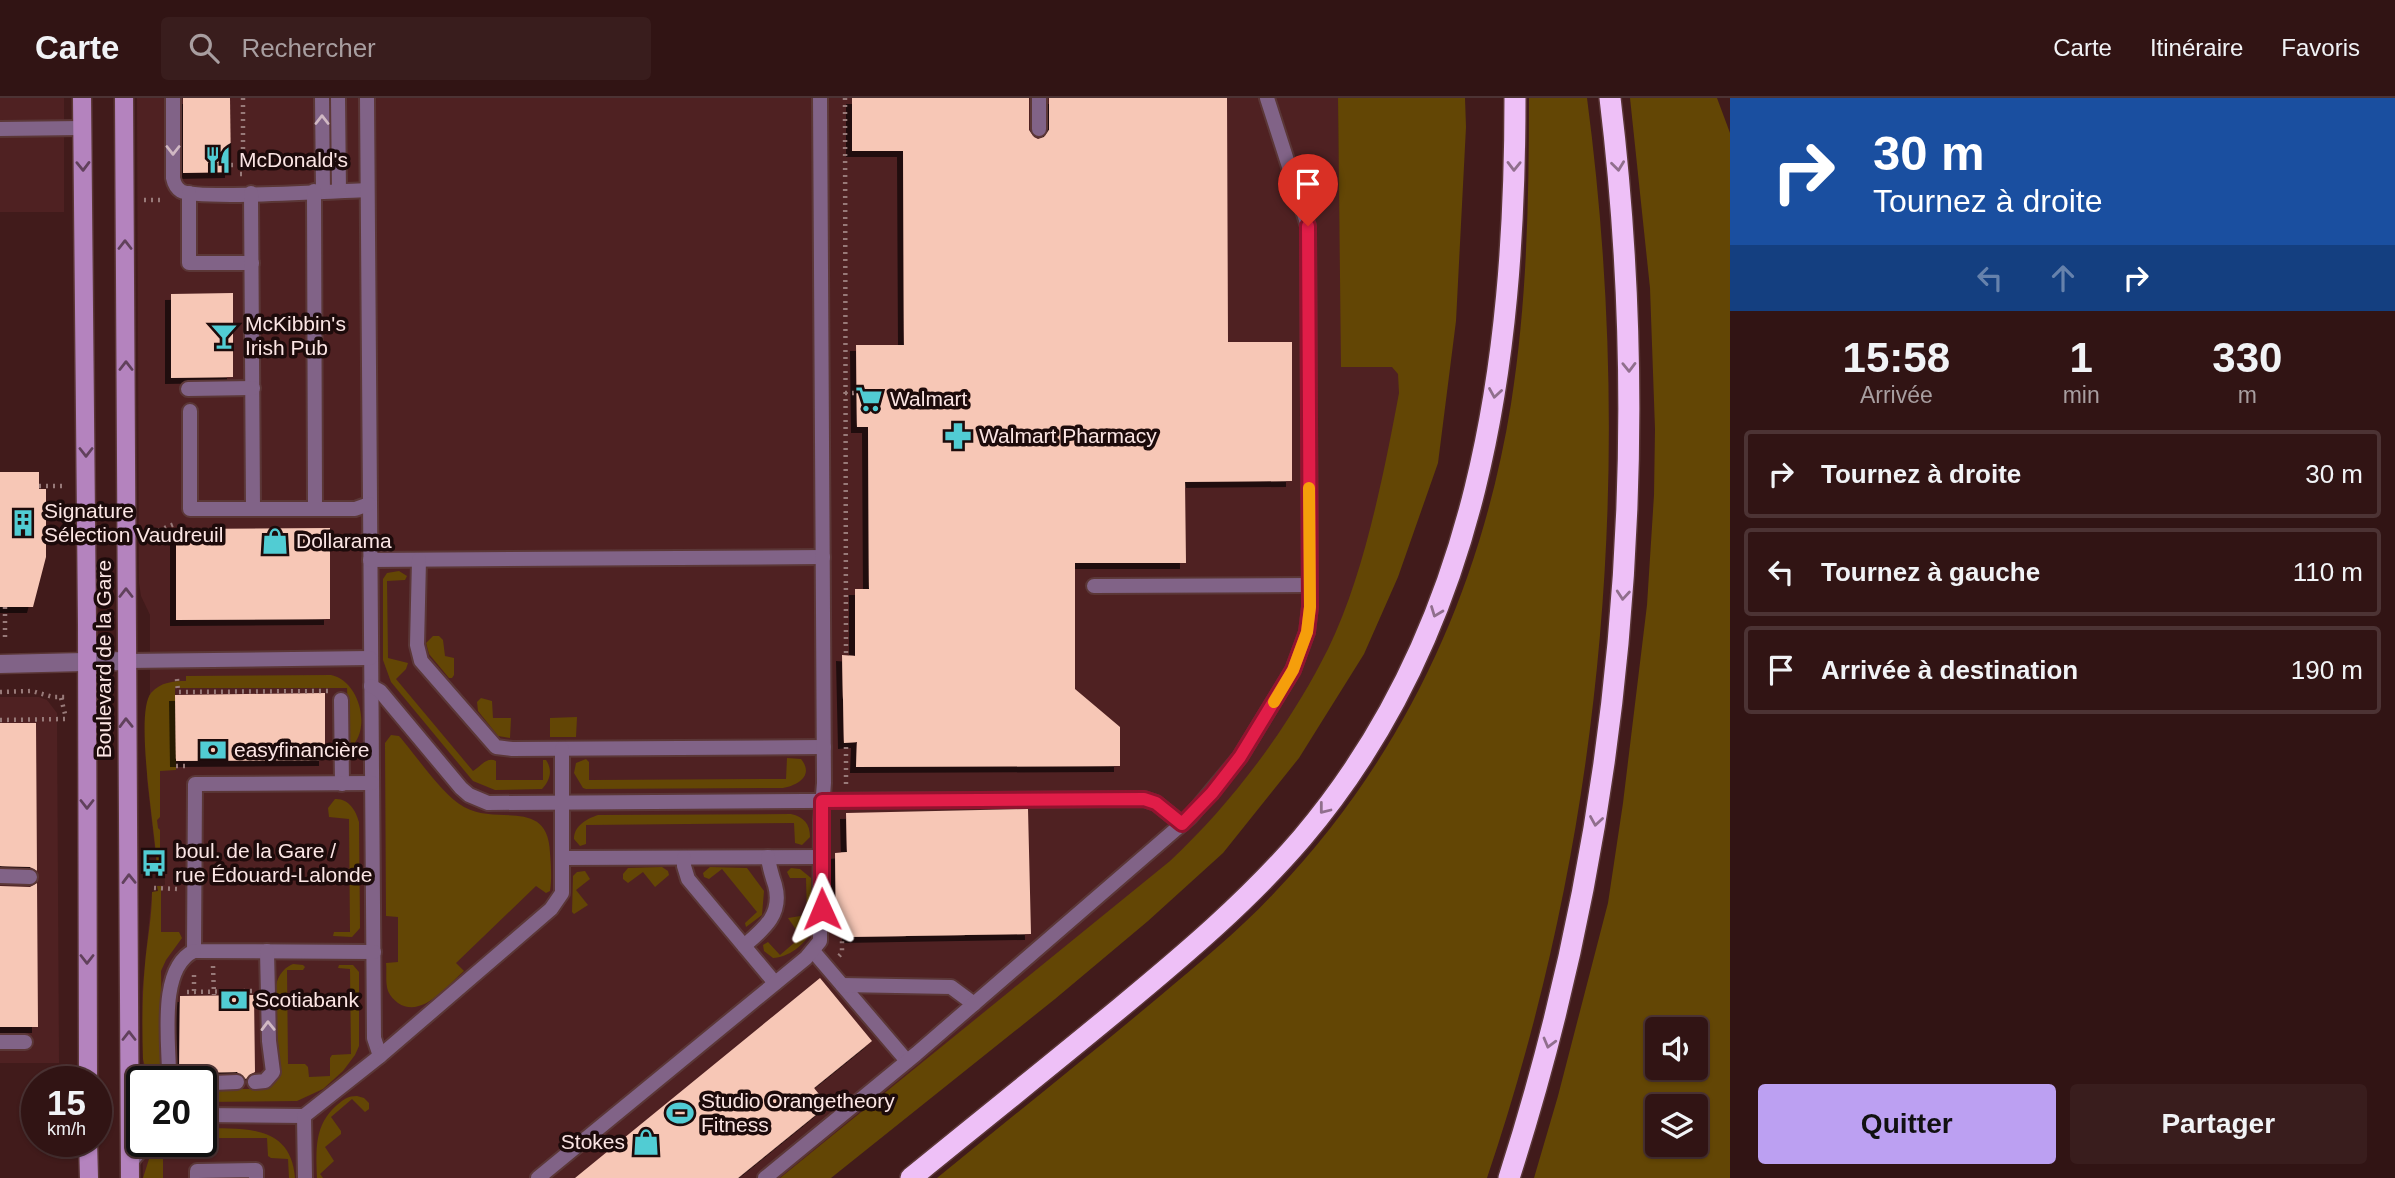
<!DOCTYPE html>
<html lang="fr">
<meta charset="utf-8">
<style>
:root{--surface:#311414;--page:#391d1d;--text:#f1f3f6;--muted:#a89ea0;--line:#4c3334;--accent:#bca0f2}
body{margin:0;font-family:Helvetica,sans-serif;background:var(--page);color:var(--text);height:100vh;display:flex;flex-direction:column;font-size:26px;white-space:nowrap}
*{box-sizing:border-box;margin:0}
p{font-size:23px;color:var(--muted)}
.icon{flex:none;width:38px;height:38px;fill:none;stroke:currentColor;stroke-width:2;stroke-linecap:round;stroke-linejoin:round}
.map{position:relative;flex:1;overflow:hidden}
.side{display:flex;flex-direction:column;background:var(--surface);width:665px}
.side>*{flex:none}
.top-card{background:#1a4fa0;color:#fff;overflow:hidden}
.fabs{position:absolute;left:1645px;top:919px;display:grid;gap:14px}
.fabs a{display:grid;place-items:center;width:63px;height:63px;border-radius:7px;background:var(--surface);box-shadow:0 2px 5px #0004,0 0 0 2px var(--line);font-size:35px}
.speed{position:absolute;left:21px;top:968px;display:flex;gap:14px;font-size:35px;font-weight:700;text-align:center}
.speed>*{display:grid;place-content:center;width:91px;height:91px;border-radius:50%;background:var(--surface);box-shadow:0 2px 5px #0004,0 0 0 2px var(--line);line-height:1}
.speed small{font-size:18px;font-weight:400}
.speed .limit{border:4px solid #111;border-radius:10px;background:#fff;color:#111}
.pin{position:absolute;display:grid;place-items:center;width:60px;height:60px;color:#fff;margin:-72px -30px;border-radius:50% 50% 50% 0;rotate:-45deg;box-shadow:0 0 7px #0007}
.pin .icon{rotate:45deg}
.me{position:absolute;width:77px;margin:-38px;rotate:359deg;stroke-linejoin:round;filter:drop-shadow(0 0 5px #0008)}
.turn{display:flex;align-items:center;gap:24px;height:147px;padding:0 28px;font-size:32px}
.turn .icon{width:91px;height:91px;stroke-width:2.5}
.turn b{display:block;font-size:49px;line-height:60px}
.lanes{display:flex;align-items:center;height:66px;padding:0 28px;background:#0003;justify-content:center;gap:35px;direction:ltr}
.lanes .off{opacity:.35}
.eta{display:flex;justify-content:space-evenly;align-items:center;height:119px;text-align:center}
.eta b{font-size:42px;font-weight:800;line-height:49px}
.action{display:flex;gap:14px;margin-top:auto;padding:14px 28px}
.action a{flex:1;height:80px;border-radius:7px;background:var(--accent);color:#111;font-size:28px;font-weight:800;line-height:80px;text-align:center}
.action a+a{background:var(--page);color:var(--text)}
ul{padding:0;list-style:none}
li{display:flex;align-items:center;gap:21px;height:88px;margin:0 14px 10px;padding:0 14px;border:4px solid var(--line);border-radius:7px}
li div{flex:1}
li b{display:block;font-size:26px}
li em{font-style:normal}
header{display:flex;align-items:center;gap:42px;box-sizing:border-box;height:98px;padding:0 35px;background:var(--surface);border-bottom:2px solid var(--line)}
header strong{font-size:33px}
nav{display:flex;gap:38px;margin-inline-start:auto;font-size:24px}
.search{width:490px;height:63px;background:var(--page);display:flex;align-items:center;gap:18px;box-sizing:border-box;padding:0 24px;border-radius:7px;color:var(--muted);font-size:26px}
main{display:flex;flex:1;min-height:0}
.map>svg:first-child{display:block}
.built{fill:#4f2122}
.green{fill:#634605;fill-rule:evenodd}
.building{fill:#f7c7b6;filter:url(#shadow)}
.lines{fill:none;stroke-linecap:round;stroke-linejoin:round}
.service-casing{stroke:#5b3737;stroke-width:18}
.minor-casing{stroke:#5b3737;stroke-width:21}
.secondary-casing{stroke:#5b3737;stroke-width:21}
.motorway-casing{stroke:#5b3737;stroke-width:24}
.path{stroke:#987a79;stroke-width:4.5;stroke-dasharray:2 5;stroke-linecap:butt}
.service{stroke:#816387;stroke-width:14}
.minor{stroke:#816387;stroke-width:18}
.secondary{stroke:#b483be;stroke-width:18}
.motorway{stroke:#eec0f7;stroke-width:21}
.oneway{stroke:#d0b8c3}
.oneway2{stroke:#61415c}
.oneway3{stroke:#906f8d}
.route-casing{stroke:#92132f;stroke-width:18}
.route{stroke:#e11d48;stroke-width:12}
.slow{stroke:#f59e0b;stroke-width:12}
.labels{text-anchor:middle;stroke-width:7;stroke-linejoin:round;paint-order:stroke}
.poi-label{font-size:21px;fill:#fbe5e4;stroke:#1d0b0b;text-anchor:start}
.street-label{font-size:21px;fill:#fbe5e4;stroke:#1d0b0b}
</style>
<header>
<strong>Carte</strong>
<div class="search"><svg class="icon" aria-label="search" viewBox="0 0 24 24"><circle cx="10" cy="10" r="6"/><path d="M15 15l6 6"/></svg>Rechercher</div>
<nav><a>Carte</a><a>Itinéraire</a><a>Favoris</a></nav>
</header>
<main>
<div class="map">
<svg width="1730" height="1080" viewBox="0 0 1730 1080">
<defs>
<filter id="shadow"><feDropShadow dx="-6" dy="6" stdDeviation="0" flood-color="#0009"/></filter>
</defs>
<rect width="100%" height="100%" fill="#411b1b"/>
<!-- built -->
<g class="built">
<rect x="0" y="0" width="64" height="114"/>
<path d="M137 0H1338L1342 269 1431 268 1397 435 1226 735 819 1080H143L142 1043H201V984L143 983 142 895 152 794 158 793 157 788 165 787 164 769H157L147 682 146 610 150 596V517L141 498 139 485Z"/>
<path d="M0 599H39L47 602 57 615 59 965H0Z"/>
</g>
<!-- green -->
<g class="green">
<path d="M1338 0H1465L1466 29 1456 223 1438 365 1398 479 1364 556 1299 660 1223 755 1148 823 1055 901 831 1080H780L1170 763C1233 704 1289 629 1328 551 1364 478 1384 375 1399 295L1398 276 1392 269H1341Z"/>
<path d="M1529 0H1587C1635 364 1605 731 1487 1080H937C1011 1019 1086 960 1160 898 1199 865 1241 831 1276 793 1405 657 1481 491 1511 306 1527 205 1529 102 1529 0Z"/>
<path d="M1630 0H1717L1730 35V1080H1534L1558 998 1608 805 1623 705 1647 507 1654 397 1655 331 1650 190ZM1657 931H1696V970H1657ZM1657 1008H1696V1046H1657Z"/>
<path d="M399 473 407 478 405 482 387 483 388 560 408 565 406 571 396 581 473 673C480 669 487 658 496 663V682H543V662H546C553 672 550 683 542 691L495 692 473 683 391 584 383 562V481L387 475Z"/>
<path d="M433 538H439L443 542 445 558 454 560V577L452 580H449L429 556 426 545Z"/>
<path d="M331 577C359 583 370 627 354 646L349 644 347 590H175L176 672 160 673V719L157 722 158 730 160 732V769H157C156 737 134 616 151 595 161 584 173 583 186 583V578Z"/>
<path d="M481 600 492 603 493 620H511L510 640 498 638 478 613 477 604Z"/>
<path d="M577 619 576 639H550V620Z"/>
<path d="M391 637 399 638C416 657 442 697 464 709 498 728 548 699 550 755 551 767 552 781 550 793L546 795 536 788 456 865 464 873C448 887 422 921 398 905 394 902 390 898 388 893 385 884 387 873 386 865L398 864V819L386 818 385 645Z"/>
<path d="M787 660 801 661C814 677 799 687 783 690L586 691 583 690 574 675 576 665 586 661 589 664V682L786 681Z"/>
<path d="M335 701C348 700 356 712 359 724L360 830 352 839 333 838 334 834H350L349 721 329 719 328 710Z"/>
<path d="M791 716C804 719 810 726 810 739L802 747 795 745 794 725 586 727V746L580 748 574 741C574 728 586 721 598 717Z"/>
<path d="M662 769 668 773 669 777 655 789 643 774 628 785 623 781V776L628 770Z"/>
<path d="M710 769 747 770 764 793 762 817 746 829 745 825 757 814 722 771 709 781 704 779 703 775Z"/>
<path d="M791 770 800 771 811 780 812 833C805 846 788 860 773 860L764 853 763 847 768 844 780 857 801 839 788 820 807 817 806 780H790L787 774Z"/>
<path d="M585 773 590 781 576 792 588 807 574 816 572 814 573 778 577 774Z"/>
<path d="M157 788H161V834H179L182 840 166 862 161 873 163 983H155L145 969 143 961C142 929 142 898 145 866 147 842 152 819 152 794L158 793Z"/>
<path d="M293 866 303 867 305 869 303 872H287L288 966H305L308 969 309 979 330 978V960L332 957 351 956 350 871 338 870 339 867H353L359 874V948L355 957 343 973 323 991 297 1003 201 1004V996L211 991H255L278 975C285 946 257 881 293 866Z"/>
<path d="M357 998 364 1000 369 1005V1011L365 1014 352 1001 331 1019 341 1033V1036L325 1049 334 1063 320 1076 323 1080H317C316 1051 314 1027 337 1007 344 1001 348 998 357 998Z"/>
<path d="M201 1030C242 1031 291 1025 295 1080H289L288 1061 271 1060 268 1058 267 1040H201Z"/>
<path d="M163 1043H183V1058L181 1061H163V1080H143L149 1061Z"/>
</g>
<!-- building -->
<g class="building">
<path d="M183 0H230L231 74 183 75Z"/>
<path d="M852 0H1029V32L1034 39 1038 41 1044 39 1049 32V0H1227L1228 244H1292V383L1185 384 1186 465H1075V591L1120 629V668L856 669 857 644 844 645 842 557 855 558V491H869L868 329H857L856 247H904L903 53H852Z"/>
<path d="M233 195V279L171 280V196Z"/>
<path d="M0 374H39V391H46V459L33 509H0Z"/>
<path d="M330 430V521L176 522V431Z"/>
<path d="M325 595V662L176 663 175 597Z"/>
<path d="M0 625H36L37 773 30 769 0 768Z"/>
<path d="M1028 711 1031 836 848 839V828H836L835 755 847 754 846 715Z"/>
<path d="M37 785 38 929H0V788L30 789Z"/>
<path d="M820 880 872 943 814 990 828 1007 738 1080H575Z"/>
<path d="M254 897 255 974 249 977 246 981 237 974 179 975 180 898Z"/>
</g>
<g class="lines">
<defs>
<g id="service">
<path d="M173 0V80C174 85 176 90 181 93 197 102 339 93 367 92"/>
<path d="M322 0 323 93"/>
<path d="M338 0 339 93"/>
<path d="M367 0 374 940 380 958"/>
<path d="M1039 0V31"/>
<path d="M0 31 82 30"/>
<path d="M314 93 315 411"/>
<path d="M189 95V165H252"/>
<path d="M251 95 253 411"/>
<path d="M188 291 253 290"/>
<path d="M190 313V411H355L369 406"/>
<path d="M370 462 823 459"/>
<path d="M419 462 417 547 421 563 496 649 512 651 824 649"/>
<path d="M1094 488 1310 487"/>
<path d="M126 563 370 560"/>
<path d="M371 588 380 593 461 690 469 697 488 705 1144 701 1156 705 1182 726"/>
<path d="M341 602 342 686"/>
<path d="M372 685 195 686 194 853 374 854"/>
<path d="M562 760 821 759"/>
<path d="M684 760V768L688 781 775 885"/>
<path d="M0 778 30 779"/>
<path d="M744 848C764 831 783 816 775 787 772 778 769 769 768 759"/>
<path d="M813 853 907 963"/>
<path d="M842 887 951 889 974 906"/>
<path d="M0 944H25"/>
<path d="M172 984 169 977C169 943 158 870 194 853"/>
<path d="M255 984 265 983 273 974 269 943 267 853"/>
<path d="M201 989 213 985 237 984"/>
<path d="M201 1017 304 1018 380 958 551 811 562 795V651"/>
<path d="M304 1018 305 1080"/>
<path d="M130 1065 148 1043"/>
<path d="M197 1080V1073L256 1072V1080"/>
<path d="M538 1080 806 860 820 843 821 722 824 685 820 0"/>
<path d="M765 1080 916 956 1190 719 1240 659 1293 572 1307 534 1310 509 1308 128 1267 0"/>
</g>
<path id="minor" d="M0 566 126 563"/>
<g id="secondary">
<path d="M82 0 87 526 88 984"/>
<path d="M124 0 130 1080"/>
<path d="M88 1043 89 1080"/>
</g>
<g id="motorway">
<path d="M911 1080C981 1023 1051 967 1120 910 1184 857 1248 803 1302 740 1479 531 1515 265 1515 0"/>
<path d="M1509 1080C1621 731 1654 363 1610 0"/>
</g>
</defs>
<!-- service casing -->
<use href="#service" class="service-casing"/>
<!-- minor casing -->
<use href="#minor" class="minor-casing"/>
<!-- secondary casing -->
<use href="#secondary" class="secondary-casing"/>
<!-- motorway casing -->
<use href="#motorway" class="motorway-casing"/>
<!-- path -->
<g class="path">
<path d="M845 0 846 557"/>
<path d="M231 67H278"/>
<path d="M240 76H243V0"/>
<path d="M144 102H163"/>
<path d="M845 295H857"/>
<path d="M39 388H67"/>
<path d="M145 438 177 425"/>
<path d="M5 509V543"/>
<path d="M177 581 178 594 329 593"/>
<path d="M0 594 32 593 53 599H68"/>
<path d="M61 600 65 616"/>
<path d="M0 622 65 621"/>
<path d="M176 668H189"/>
<path d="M846 686V645"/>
<path d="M154 790 178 791"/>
<path d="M839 858 842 855V828"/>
<path d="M213 868 214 897"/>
<path d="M194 877V894"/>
<path d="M187 894 252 893"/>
</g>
<!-- service -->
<use href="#service" class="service"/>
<!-- minor -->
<use href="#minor" class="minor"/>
<!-- secondary -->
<use href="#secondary" class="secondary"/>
<!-- motorway -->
<use href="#motorway" class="motorway"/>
</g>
<!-- one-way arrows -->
<defs><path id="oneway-chevron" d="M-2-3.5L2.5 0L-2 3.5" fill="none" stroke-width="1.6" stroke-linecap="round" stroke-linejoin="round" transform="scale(1.75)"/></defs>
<g class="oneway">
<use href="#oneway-chevron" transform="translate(322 22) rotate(-90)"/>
<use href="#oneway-chevron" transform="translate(173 52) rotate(90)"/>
<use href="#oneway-chevron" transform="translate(268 928) rotate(-91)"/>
</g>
<g class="oneway2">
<use href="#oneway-chevron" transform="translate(83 68) rotate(89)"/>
<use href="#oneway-chevron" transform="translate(125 147) rotate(-90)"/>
<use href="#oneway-chevron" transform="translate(126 268) rotate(-90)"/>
<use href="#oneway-chevron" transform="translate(86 354) rotate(90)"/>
<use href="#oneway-chevron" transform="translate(126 495) rotate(-90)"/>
<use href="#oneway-chevron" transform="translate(126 625) rotate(-91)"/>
<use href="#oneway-chevron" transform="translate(87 706) rotate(90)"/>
<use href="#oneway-chevron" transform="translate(129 781) rotate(-91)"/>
<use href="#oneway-chevron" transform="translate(87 861) rotate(90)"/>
<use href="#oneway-chevron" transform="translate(129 938) rotate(-90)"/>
</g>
<g class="oneway3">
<use href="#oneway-chevron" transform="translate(1514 68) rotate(91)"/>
<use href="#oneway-chevron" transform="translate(1618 68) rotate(83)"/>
<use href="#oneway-chevron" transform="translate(1629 269) rotate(89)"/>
<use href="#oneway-chevron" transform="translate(1495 295) rotate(99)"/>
<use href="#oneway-chevron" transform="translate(1623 497) rotate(95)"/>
<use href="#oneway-chevron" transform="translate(1436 514) rotate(111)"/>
<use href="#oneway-chevron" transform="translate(1324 711) rotate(128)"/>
<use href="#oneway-chevron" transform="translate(1596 723) rotate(99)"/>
<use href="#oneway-chevron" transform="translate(1549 945) rotate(105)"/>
</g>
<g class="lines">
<defs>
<path id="route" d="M822 811V703L1144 701 1156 705 1182 726 1212 695 1240 659 1293 572 1307 534 1310 509 1308 128"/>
</defs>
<!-- route casing -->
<use href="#route" class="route-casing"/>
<!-- route -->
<use href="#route" class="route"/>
<!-- slow -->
<path class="slow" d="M1274 604 1293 572 1307 534 1310 509 1309 390"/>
</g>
<!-- icons -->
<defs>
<symbol id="restaurant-bare" viewBox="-9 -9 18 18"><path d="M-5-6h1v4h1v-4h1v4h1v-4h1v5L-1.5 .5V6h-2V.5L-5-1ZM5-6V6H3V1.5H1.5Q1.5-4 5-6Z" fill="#51ccd3" stroke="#1d0b0b" stroke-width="2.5" paint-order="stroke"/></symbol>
<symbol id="bar-bare" viewBox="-9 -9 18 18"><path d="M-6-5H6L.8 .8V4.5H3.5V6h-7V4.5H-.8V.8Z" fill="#51ccd3" stroke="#1d0b0b" stroke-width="2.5" paint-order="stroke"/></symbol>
<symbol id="supermarket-bare" viewBox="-9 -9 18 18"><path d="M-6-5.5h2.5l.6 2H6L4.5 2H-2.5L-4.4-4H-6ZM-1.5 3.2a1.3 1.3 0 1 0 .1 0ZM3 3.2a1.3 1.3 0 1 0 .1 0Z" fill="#51ccd3" stroke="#1d0b0b" stroke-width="2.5" paint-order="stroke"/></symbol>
<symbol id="pharmacy-bare" viewBox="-9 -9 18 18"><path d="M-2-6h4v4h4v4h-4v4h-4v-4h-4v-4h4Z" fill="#51ccd3" stroke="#1d0b0b" stroke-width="2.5" paint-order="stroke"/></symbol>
<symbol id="building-bare" viewBox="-9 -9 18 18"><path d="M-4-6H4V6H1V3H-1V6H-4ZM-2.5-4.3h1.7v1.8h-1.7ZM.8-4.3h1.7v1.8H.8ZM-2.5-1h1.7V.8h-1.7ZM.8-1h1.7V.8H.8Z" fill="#51ccd3" stroke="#1d0b0b" stroke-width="2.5" paint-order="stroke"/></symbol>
<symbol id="shop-bare" viewBox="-9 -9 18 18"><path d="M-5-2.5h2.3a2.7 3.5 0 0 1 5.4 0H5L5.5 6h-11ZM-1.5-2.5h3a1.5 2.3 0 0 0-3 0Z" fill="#51ccd3" stroke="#1d0b0b" stroke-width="2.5" paint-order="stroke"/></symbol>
<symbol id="bank-bare" viewBox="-9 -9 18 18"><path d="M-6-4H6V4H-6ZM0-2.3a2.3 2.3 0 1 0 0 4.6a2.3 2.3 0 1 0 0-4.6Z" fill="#51ccd3" stroke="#1d0b0b" stroke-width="2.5" paint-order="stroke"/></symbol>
<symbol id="bus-bare" viewBox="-9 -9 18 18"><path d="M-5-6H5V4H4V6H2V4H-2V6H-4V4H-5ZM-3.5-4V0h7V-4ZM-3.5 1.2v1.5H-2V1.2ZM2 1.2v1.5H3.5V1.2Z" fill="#51ccd3" stroke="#1d0b0b" stroke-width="2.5" paint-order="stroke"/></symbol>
<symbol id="stadium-bare" viewBox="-9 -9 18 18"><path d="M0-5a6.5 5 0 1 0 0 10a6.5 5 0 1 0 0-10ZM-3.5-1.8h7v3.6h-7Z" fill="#51ccd3" stroke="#1d0b0b" stroke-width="2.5" paint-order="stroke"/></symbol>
</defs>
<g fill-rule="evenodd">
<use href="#restaurant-bare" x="199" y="43" width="38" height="38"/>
<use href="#bar-bare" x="205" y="219" width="38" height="38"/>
<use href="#supermarket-bare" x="850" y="282" width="38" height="38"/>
<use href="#pharmacy-bare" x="939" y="319" width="38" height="38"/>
<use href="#building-bare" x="4" y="406" width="38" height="38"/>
<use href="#shop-bare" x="256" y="424" width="38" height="38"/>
<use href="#bank-bare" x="194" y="633" width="38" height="38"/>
<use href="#bus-bare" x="135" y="746" width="38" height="38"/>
<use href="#bank-bare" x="215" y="883" width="38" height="38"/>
<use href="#stadium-bare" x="661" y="996" width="38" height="38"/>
<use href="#shop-bare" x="627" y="1025" width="38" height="38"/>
</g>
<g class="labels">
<!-- poi labels -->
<g class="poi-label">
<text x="239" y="69">McDonald's</text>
<text x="245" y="233">McKibbin's<tspan x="245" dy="24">Irish Pub</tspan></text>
<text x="890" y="308">Walmart</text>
<text x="979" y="345">Walmart Pharmacy</text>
<text x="44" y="420">Signature<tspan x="44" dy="24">Sélection Vaudreuil</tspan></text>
<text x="296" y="450">Dollarama</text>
<text x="234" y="659">easyfinancière</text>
<text x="175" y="760">boul. de la Gare /<tspan x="175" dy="24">rue Édouard-Lalonde</tspan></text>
<text x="255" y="909">Scotiabank</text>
<text x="701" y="1010">Studio Orangetheory<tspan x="701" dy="24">Fitness</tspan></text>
<text x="625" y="1051" text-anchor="end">Stokes</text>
</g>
<!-- street labels -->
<g class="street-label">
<text transform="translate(104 561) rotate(-90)" y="7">Boulevard de la Gare</text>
</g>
</g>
</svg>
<div class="fabs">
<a><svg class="icon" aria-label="sound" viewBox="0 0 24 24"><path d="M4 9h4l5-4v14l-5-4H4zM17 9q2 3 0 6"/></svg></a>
<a><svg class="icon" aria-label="layers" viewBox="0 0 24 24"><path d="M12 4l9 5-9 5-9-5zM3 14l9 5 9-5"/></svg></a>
</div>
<div class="speed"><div>15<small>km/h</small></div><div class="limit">20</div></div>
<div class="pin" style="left:1308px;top:128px;background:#d93025"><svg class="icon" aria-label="arrive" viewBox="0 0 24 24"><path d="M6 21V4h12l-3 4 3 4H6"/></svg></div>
<svg class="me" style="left:822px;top:811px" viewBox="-20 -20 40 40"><path d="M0-17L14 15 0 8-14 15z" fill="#e11d48" stroke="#fff" stroke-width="4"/></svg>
</div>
<section class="side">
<div class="top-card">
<div class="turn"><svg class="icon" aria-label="right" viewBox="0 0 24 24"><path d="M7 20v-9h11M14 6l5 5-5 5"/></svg><div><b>30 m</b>Tournez à droite</div></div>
<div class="lanes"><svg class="icon off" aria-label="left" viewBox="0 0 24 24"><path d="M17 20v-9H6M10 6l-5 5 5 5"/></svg><svg class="icon off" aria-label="ahead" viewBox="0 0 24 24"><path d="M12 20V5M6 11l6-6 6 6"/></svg><svg class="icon" aria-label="right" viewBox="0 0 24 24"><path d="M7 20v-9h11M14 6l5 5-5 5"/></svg></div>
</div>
<div class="eta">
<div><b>15:58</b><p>Arrivée</p></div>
<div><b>1</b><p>min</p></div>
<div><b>330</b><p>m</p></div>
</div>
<ul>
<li><svg class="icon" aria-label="right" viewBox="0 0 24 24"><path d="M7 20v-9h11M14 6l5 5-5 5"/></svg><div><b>Tournez à droite</b></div><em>30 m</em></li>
<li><svg class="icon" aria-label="left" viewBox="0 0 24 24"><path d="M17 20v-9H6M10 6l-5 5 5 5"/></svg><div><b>Tournez à gauche</b></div><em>110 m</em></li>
<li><svg class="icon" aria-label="arrive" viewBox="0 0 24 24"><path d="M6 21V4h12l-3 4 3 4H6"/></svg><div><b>Arrivée à destination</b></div><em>190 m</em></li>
</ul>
<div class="action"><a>Quitter</a><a>Partager</a></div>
</section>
</main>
